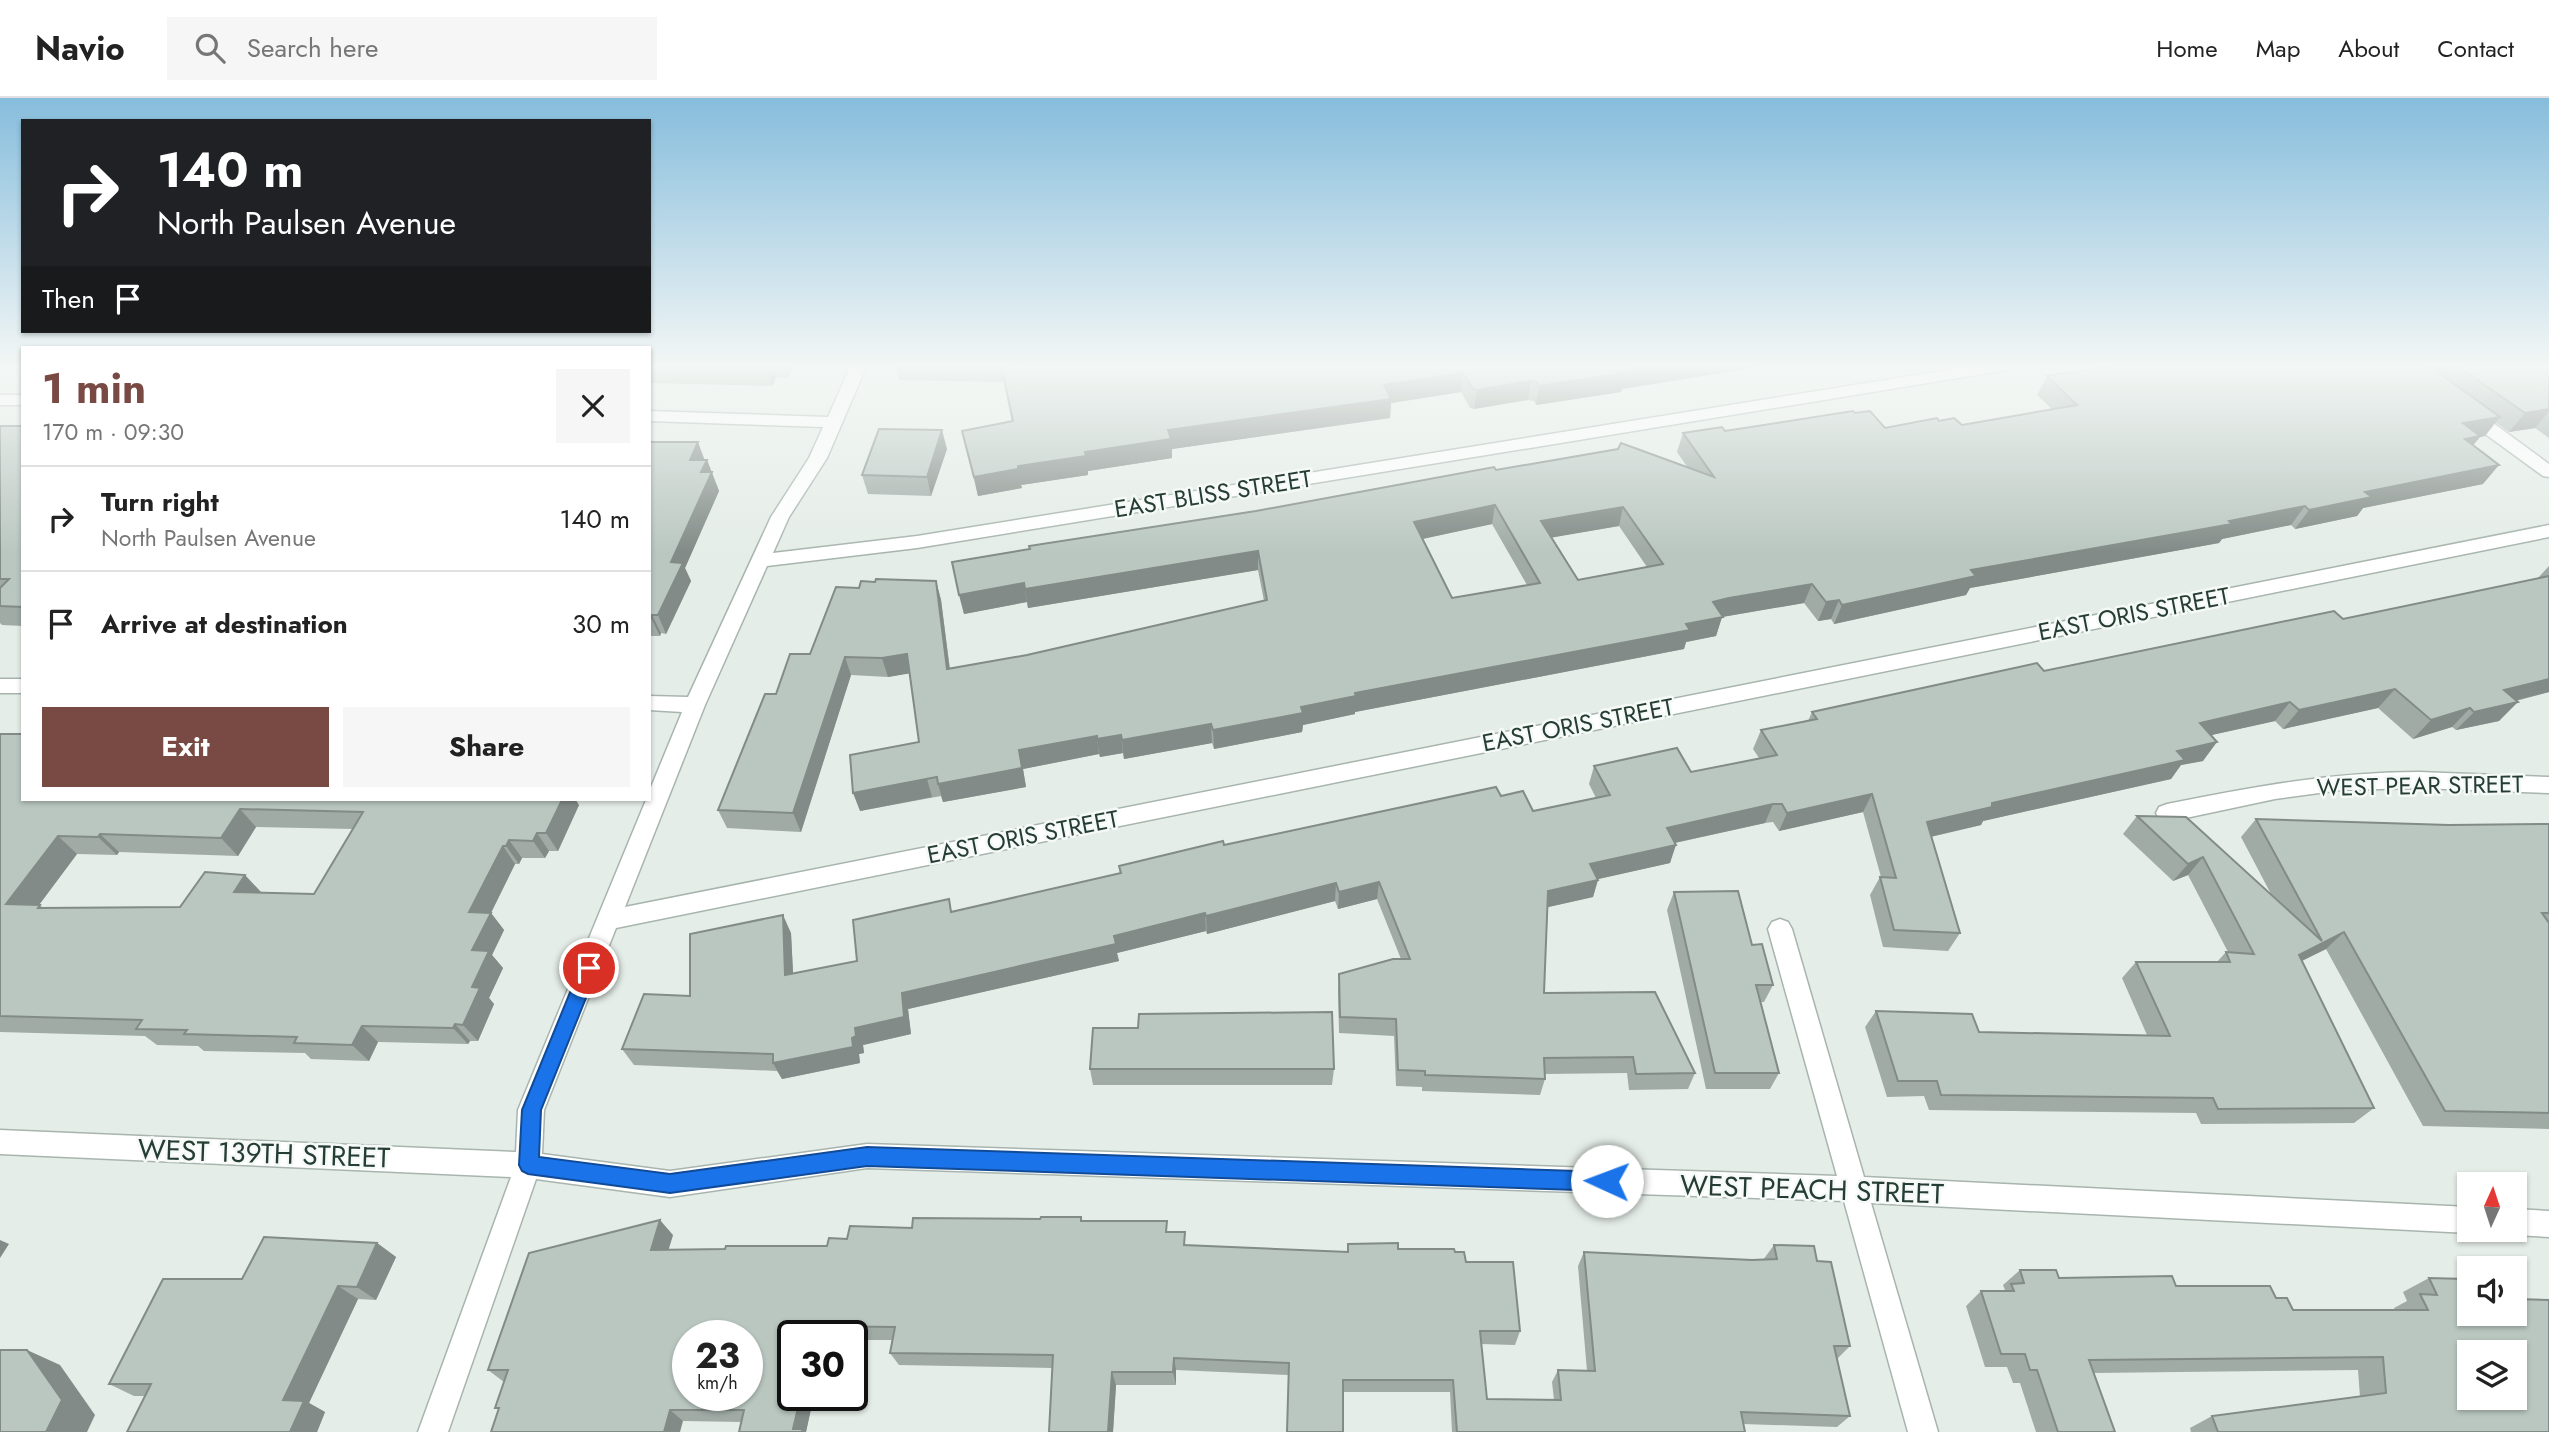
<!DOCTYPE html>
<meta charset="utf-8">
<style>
:root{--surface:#fff;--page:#f6f6f6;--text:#222;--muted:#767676;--line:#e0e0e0;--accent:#794a43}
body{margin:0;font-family:Jost,sans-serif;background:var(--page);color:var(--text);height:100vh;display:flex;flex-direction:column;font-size:26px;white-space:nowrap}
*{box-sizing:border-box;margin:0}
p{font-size:23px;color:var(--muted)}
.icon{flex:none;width:38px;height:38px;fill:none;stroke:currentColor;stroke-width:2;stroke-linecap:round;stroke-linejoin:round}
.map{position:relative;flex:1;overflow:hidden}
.sheet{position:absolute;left:21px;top:248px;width:630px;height:455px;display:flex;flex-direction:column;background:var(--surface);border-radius:0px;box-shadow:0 2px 5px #0004}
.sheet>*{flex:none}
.hud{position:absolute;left:21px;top:21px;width:630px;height:214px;border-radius:0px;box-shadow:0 2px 5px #0004;background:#202124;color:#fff;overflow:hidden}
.needle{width:46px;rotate:3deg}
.buttons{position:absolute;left:2457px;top:1074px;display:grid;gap:14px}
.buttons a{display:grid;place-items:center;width:70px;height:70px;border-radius:0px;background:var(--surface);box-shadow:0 2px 5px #0004;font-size:35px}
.speed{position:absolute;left:672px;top:1222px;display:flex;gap:14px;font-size:35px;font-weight:700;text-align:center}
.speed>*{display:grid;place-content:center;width:91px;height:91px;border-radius:50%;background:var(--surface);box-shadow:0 2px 5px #0004;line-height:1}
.speed small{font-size:18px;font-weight:400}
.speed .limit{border:4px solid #111;border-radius:10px;background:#fff;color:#111}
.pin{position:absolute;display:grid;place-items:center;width:60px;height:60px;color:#fff;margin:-30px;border:4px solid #fff;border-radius:50%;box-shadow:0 2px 7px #0007}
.me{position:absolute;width:77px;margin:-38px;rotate:272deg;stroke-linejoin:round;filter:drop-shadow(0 0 5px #0008)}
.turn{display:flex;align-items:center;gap:24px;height:147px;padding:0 21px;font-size:32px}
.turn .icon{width:91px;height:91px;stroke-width:2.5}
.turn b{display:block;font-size:49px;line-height:60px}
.then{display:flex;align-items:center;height:66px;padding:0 21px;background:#0003;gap:14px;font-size:26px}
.round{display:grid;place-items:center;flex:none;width:74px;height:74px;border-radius:0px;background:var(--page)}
.overview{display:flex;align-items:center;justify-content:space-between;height:119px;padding:0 21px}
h1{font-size:42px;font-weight:700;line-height:52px;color:var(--accent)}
.button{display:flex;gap:14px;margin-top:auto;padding:14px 21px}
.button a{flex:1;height:80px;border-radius:0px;background:var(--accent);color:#fff;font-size:28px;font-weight:700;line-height:80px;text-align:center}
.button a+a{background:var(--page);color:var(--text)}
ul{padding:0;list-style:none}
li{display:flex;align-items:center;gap:21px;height:105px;padding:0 21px;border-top:2px solid var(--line)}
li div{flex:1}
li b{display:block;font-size:26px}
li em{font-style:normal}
header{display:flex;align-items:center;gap:42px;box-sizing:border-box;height:98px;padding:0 35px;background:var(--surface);border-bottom:2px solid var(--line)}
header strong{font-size:33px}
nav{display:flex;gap:38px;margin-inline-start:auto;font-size:24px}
.search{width:490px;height:63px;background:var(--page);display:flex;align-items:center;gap:18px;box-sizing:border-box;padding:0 24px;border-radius:0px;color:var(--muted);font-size:26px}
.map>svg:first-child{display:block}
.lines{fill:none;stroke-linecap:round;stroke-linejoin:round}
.street-casing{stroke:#a8b5ae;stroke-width:3}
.street{fill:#fff;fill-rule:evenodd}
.wall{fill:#a0aba6;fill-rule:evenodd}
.shaded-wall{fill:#828b87}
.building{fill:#bac7c1;stroke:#828b87;stroke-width:2;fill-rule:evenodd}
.route{fill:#1a73e8;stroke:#114b97;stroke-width:2}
.labels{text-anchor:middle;stroke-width:5;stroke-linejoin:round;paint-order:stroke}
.street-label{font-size:24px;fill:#263d34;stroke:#f5f9f7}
.near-street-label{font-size:28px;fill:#263d34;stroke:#f5f9f7}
</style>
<header>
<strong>Navio</strong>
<div class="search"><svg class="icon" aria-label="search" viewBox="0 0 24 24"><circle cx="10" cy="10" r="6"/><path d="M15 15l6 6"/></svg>Search here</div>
<nav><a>Home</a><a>Map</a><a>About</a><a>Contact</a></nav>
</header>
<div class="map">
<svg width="2549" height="1334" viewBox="0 0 2549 1334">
<rect width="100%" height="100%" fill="#e5ede8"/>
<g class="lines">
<defs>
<g id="street">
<path d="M851 267H867L827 360 789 419 773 455 917 438 1979 267H2015L2007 272 917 450 767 468 705 607 625 809 2549 427V439L616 830 544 1012 542 1056 670 1073 867 1046 1837 1078 1768 831 1772 824 1780 821 1788 824 1792 831 1864 1079 2469 1109V1132H2476L2469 1135 1871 1105 1938 1334H1908L1844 1103 867 1070 670 1099 536 1081 448 1334H418L511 1079 0 1056V1032L516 1054 518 1012 646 702H649V694L682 614 649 612V598L688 599 771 419 809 360 823 329 649 323V313L828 319Z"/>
<rect x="0" y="297" width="23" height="10"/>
<path d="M2468 310 2474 311 2549 366V379L2543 378 2462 319 2460 315Z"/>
<rect x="0" y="581" width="23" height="14"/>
<path d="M2419 674 2549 679V695L2419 690 2341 692 2275 701 2167 724 2159 721 2156 715 2159 709 2167 706C2251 689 2332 674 2419 674Z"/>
<path d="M2515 1111 2549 1113V1139L2515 1137 2506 1133 2515 1132Z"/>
</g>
</defs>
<!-- street casing -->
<use href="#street" class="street-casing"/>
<!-- street -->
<use href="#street" class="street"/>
</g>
<!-- wall -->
<g class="wall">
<path d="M0 267H23V269L0 268Z"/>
<path d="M649 267H794L788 280H776L772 288 649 285Z"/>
<path d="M895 267H1770L1622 291 1621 294 1536 307 1534 303 1528 302 1474 311 1470 310 1461 294 1391 305 1390 320 1172 351V360L1088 373V377L1021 387 1022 390 978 398 962 333 1012 324 1004 284 899 282Z"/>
<path d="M2115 267H2549V340L2535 330 2509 334 2495 324 2485 338 2480 339 2473 347 2483 386 2363 410 2357 418 2295 431 2291 427 2222 441 2219 445 1970 490 1966 497 1834 526 1831 521 1818 523 1804 505 1722 519 1716 538 1686 544 1684 551 1355 614V616L1303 627 1302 634 1214 651 1212 645 1124 661 1123 655 1100 659 1099 656 1023 671 1026 689 943 704 941 698 860 713 919 644 909 575 888 579 851 577 801 734 727 730 718 712 776 596 810 556 859 490 875 484 936 483 941 502 950 571 1027 557 1264 503 1258 472 1028 510 1027 504 964 516 952 464 1496 372 1688 370 1677 354 1683 335 1725 333 1855 315 1885 330 1939 323 1962 327 2052 311 2037 297 2047 278ZM1492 426 1527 487 1452 500 1423 441ZM1619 428 1647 469 1578 482 1552 439Z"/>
<path d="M0 328H23V528L2 527 0 525Z"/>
<path d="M649 344 707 362 719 393 685 470 691 483 666 536 661 535 660 538H649Z"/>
<path d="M947 351 931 398 868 396 862 377Z"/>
<path d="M2549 468V594L2516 603 2499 623 2456 632 2452 629 2413 641 2378 610 2283 631 2275 623 2211 637 2203 663 2181 667 2171 681 1983 723 1981 727 1931 739 1960 835 1948 853 1883 849 1870 797 1880 779H1881L1863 714 1779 733 1773 724 1765 725 1675 745 1670 765 1598 781 1593 799 1548 809 1544 895 1695 975 1688 991 1629 992 1627 975 1545 976V981L1540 997 1422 993V989L1396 988 1394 938 1339 935 1338 893 1339 876 1401 861 1377 801 1338 811 1335 803 1207 836 1206 833 1117 855 1119 863 908 911 911 936 863 947 864 955 859 956 860 965 782 981 777 973 634 967 622 951 690 898 791 835 793 876 857 863 953 813 1120 776 1119 768 1224 747 1501 698 1533 713 1596 700 1589 686 1594 668 1691 674 1759 660 1753 651 1761 632 1808 623 1812 614 2343 521 2537 481Z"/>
<path d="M0 636 579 707 558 753H549L545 760H522L519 766H515L491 815 504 832 492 857 503 870 489 900 494 906 478 943H470L468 946 378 944 369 963 311 961 305 955 204 953 198 948 157 947 145 938 0 934ZM256 729 353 731 314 796 262 795 180 809 44 810 39 807 77 756 117 757 119 754 238 758Z"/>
<path d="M2137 718 2271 796 2241 739 2256 721 2449 727 2549 726V1031L2423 1028 2326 851 2302 863 2374 1010 2354 1025 2201 1026 2196 1015 1929 1012 1924 998 1887 999 1865 929 1876 913 1979 934 2147 937 2122 880 2136 864H2217L2226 854H2228L2188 777 2173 783 2123 736Z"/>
<path d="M1674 794 1773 887 1764 904H1761L1779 975 1770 991H1706L1667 812Z"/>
<path d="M1090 971H1334L1332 987H1093Z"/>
<path d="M1081 1119 1083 1123 1169 1134 1187 1147 1347 1154 1348 1146 1398 1151 1455 1154 1466 1164 1520 1233 1515 1247 1481 1246 1487 1301 1554 1302 1552 1284 1558 1272 1587 1273 1578 1168 1584 1154 1752 1162H1763L1774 1147 1817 1163 1850 1248 1837 1261 1850 1318 1837 1329 1743 1326 1745 1334H1452L1450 1294H1343L1288 1277 1176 1272V1287H1116L1113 1334H1049L1052 1270 899 1267 890 1255 892 1242H852V1237H793V1297H814L806 1334 742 1324 683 1323 499 1312 495 1310 504 1284 488 1272 673 1137 668 1152 827 1148 847 1141 912 1130Z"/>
<path d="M377 1145 396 1159 376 1202 358 1201 309 1305 325 1314 317 1334H127L145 1298H134L109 1286 242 1181Z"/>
<path d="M2020 1172 2059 1180 2176 1188 2276 1200 2293 1212H2395L2394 1210 2407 1203 2403 1194 2429 1180 2549 1334H2191L2190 1330 2212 1318 2360 1299 2358 1272 2093 1275 2115 1334H2036L2020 1285H2013L2007 1269H1985L1966 1208 1981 1193H2003L2005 1192 2003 1187Z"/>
</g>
<!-- shaded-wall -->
<g class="shaded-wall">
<path d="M767 267H772L776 280 772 288 766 269Z"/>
<path d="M784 267H794L788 280Z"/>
<path d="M1659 267H1770L1622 291 1621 294 1536 307 1539 288Z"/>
<path d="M1463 275 1461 294 1391 305 1390 320 1172 351V360L1088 373V377L1021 387 1022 390 978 398 974 379 1018 368 1085 354 1168 332 1384 287Z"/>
<path d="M1531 283 1528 302 1474 311 1477 292Z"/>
<path d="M2549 311V313L2535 330 2509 334 2525 315Z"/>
<path d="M2500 319 2485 338 2480 339 2465 357 2463 325Z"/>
<path d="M942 332 947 351 931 398 927 379Z"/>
<path d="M698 344 705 363 690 362Z"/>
<path d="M707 362 719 393 685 470 691 483 666 536 658 517 671 464 701 374Z"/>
<path d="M2499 367 2483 386 2363 410 2357 418 2295 431 2309 412 2365 394Z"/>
<path d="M1495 407 1492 426 1412 443 1414 424Z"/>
<path d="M2305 408 2291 427 2222 441 2219 445 1970 490 1966 497 1834 526 1842 507 1971 472Z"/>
<path d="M1623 409 1619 428 1538 442 1541 423Z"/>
<path d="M1258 453V472L1028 510 1025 491Z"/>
<path d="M936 483 941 502 952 590 947 571Z"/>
<path d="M1024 485 1027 504 964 516 959 497Z"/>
<path d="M1812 486 1804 505 1722 519 1716 538 1686 544 1684 551 1355 614V616L1303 627 1302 634 1214 651 1213 632 1355 595 1686 526 1713 504 1729 500Z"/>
<path d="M1839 502 1831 521 1818 523 1826 504Z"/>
<path d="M652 517 661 535 660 538 651 520Z"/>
<path d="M907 556 912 575 888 579 882 560Z"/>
<path d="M845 559 851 577 801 734 793 715Z"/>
<path d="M2549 581V594L2485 610 2504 592Z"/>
<path d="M2395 591 2378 610 2283 631 2299 612Z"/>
<path d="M2290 604 2275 623 2185 643 2200 625Z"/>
<path d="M2518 604 2499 623 2456 632 2474 614Z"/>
<path d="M2470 610 2452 629 2413 641 2431 622Z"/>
<path d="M1211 626 1212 645 1124 661 1122 642Z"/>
<path d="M1121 637 1123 655 1100 659 1097 641Z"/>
<path d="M1097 638 1099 656 1023 671 1026 689 943 704 938 686 1019 652Z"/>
<path d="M2217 644 2203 663 2181 667 2171 681 1983 723 1981 727 1916 742 1927 724 2177 653Z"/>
<path d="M927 681 932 699 860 713 853 695Z"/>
<path d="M1872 696 1863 714 1779 733 1787 715Z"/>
<path d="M557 702H576L579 707 558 753 546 735Z"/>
<path d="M1773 706 1765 725 1660 748 1667 730Z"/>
<path d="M240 711 256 729 238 758 221 740Z"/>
<path d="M537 735 549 753 545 760 533 743Z"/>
<path d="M100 736 119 754 117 757 98 739Z"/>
<path d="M58 738 77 756 27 823 6 806Z"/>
<path d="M509 742 522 760 519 766 506 748Z"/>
<path d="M1676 747 1670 765 1585 784 1590 766Z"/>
<path d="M503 748 515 766 483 831 469 814Z"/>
<path d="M2203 759 2188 777 2173 783 2188 766Z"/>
<path d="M245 777 262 795 234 794Z"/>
<path d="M1598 782 1593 799 1544 810 1548 793Z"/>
<path d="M1379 784 1377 801 1338 811 1339 794Z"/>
<path d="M1336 785 1335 803 1207 836 1206 818Z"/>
<path d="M491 815 504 832 492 857 503 870 489 900 494 906 478 943 463 927 472 889V852Z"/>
<path d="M1205 815 1206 833 1117 855 1119 863 908 911 911 936 863 947 864 955 859 956 860 965 782 981 773 965 855 930 902 895 1114 838Z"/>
<path d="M783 817 791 835 794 894 785 877Z"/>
<path d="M2344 834 2326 851 2281 873 2299 857Z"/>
<path d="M455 926 470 943 468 946 453 930Z"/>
<path d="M362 928 378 944 369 963 352 947Z"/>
<path d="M660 1122 673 1137 664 1167 651 1152Z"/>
<path d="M0 1142 9 1146 0 1160Z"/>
<path d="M377 1145 396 1159 376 1202 357 1189Z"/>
<path d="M338 1188 358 1201 309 1305 325 1314 317 1334H290L283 1302Z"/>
<path d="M816 1228 823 1237H814Z"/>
<path d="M27 1252 60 1267 95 1317 87 1334H46Z"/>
<path d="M1174 1260 1176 1272V1287L1173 1274Z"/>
<path d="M1112 1274 1116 1287 1113 1334H1108Z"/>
<path d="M801 1297H814L806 1334H797L793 1331Z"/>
<path d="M670 1312 683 1323 680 1334H664Z"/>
</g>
<!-- building -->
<g class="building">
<path d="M671 267H767L766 269Z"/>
<path d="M1001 267H1659L1623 273 1625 275 1539 288 1537 284 1531 283 1477 292 1473 291 1463 275 1384 287 1391 301 1168 332 1171 341 1085 354 1086 358 1018 368V371L974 379 962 333 1013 323Z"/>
<path d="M2115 267H2428L2500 319 2463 325 2480 338 2465 341 2499 367 2365 394 2372 399 2309 412 2305 408 2229 423 2232 426 1971 472 1976 478 1842 507 1839 502 1826 504 1812 486 1729 500 1713 504 1723 519 1686 526 1690 532 1355 595 1356 598 1301 609 1303 615 1213 632 1211 626 1122 642 1121 637 1097 641V638L1019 652 1022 670 938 686 937 679 853 695 850 657 919 644 907 556 882 560 845 559 793 715 718 712 765 596H776L790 556H810L836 489 859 490 861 483 875 484 876 481 936 483 947 571 1027 557 1267 502 1258 453 1025 491 1024 485 959 497 952 464 1030 451 1029 448 1256 413 1494 369 1496 372 1618 351 1621 345 1714 379 1683 335 1722 329 1725 333 1853 313 1855 315 1870 313 1885 330 1937 320 1939 323 1954 320 1962 327 2077 307 2047 278ZM1495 407 1540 485 1452 500 1414 424ZM1623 409 1663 466 1578 482 1541 423Z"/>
<path d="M2456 267H2549V311L2525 315Z"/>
<path d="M0 328H23V509L0 508V490L9 481H0Z"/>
<path d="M879 331 942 332 927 379 862 377Z"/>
<path d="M649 344H698L690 362H707L701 374H712L671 464 683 465 658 517H652L651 520H649Z"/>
<path d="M2549 478V581L2504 592 2518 604 2474 614 2470 610 2431 622 2395 591 2299 612 2290 604 2200 625 2217 644 2177 653 2185 662 1992 705V709L1927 724 1960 835 1894 832 1880 779 1896 780 1872 696 1787 715 1782 706H1773L1667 730 1676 747 1590 766 1598 782 1548 793 1544 895 1655 894 1695 975 1636 976 1633 959 1544 960 1545 981 1425 977V973L1398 972 1396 921 1340 919 1339 876 1393 861H1410L1379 784 1339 794 1336 785 1206 818 1205 815 1114 838 1116 846 902 895 904 919 855 930 856 938 852 940 853 949 773 965V956L622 951 644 896 690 898V836L783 817 785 877 857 863 853 822 949 801 951 814 1121 775 1119 768 1223 743 1224 747 1496 689 1501 698 1523 693 1533 713 1610 697 1594 668 1677 650 1691 674 1777 657 1761 632 1817 621 1812 614 2037 565 2044 573 2334 513 2343 521Z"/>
<path d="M0 636H23V702H562L546 735H537L533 743 509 742 506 748H503L469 814 491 815 472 852 489 853 472 889 480 890 463 927 455 926 453 930 362 928 352 947 294 945 297 939 184 936 187 932 136 931 142 922 0 918ZM240 711 363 714 314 796 234 794 245 777 205 774 180 809 38 810 40 807 6 806 58 738 98 739 100 736 221 740Z"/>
<path d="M2137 718 2186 719 2322 843 2256 721 2449 727 2549 726V815H2542L2549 825V1015L2445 1013 2344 834 2299 857 2374 1010 2218 1011 2213 1000 1941 997 1937 983H1898L1876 913 1972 916 1979 934 2170 938 2136 864H2230L2226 854 2254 856 2203 759 2188 766Z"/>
<path d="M1738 793 1752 847 1762 846 1773 887H1756L1779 975H1715L1674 794Z"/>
<path d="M1332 914 1334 971H1090L1093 930H1138L1139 916Z"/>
<path d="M1041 1119H1081V1123H1167L1166 1134H1185L1184 1147 1348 1154V1146L1398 1145V1151H1454L1455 1154H1464L1466 1164H1513L1520 1233H1480L1487 1301 1561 1302 1558 1272 1595 1273 1584 1154 1752 1162 1777 1161 1774 1147 1814 1148 1817 1163 1831 1164 1850 1248H1834L1850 1318 1741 1314 1745 1334H1457L1453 1282H1343V1334H1287L1289 1265 1174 1260 1173 1274H1112L1108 1334H1049L1053 1257 890 1255 895 1229 816 1228 814 1237H793V1297H801L793 1331H802V1334H739L744 1312H670L664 1334H491L499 1310H495L508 1272H488L529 1155 660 1122 651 1152 725 1151 726 1148H827L829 1140 847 1141 850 1128 912 1130 913 1120 1040 1121ZM688 1237H747V1297H688Z"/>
<path d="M264 1139 377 1145 357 1189 338 1188 283 1302 304 1303 290 1334H127L151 1286H109L163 1181H242Z"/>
<path d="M2020 1172H2056L2059 1180 2172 1178 2176 1188H2270L2276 1200H2287L2293 1212H2428L2420 1196 2437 1197 2429 1180 2466 1181 2469 1186V1216H2515V1201L2549 1202V1334H2218L2212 1318 2386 1295 2383 1259 2089 1262 2115 1334H2058L2037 1272H2030L2025 1256H2001L1981 1193H2014L2011 1186 2024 1185ZM2469 1255H2515V1300H2469Z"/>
<path d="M0 1252H27L62 1302 46 1334H0Z"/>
</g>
<!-- sky -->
<linearGradient id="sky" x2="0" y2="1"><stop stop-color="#86bddc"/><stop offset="0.59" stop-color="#f3f7f5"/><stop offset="1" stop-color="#f3f7f5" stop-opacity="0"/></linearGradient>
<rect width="2549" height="454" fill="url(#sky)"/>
<!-- route -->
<path class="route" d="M589 862 595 864 598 870 541 1012 539 1059 670 1076 867 1049 1607 1074 1614 1076 1617 1083 1614 1090 1607 1093 867 1068 670 1095 528 1076 522 1073 519 1067 522 1012 580 870 582 864Z"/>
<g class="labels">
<!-- street labels -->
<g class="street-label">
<text transform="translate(1213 396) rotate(-9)" y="8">EAST BLISS STREET</text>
<text transform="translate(2134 516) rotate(-11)" y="8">EAST ORIS STREET</text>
<text transform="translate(1578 627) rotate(-11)" y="8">EAST ORIS STREET</text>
<text transform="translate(2420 688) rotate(-1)" y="8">WEST PEAR STREET</text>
<text transform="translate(1023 739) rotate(-11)" y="8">EAST ORIS STREET</text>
</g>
<!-- near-street labels -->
<g class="near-street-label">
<text transform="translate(264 1055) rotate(2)" y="10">WEST 139TH STREET</text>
<text transform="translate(1812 1091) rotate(2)" y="10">WEST PEACH STREET</text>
</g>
</g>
</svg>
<div class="buttons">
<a><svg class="needle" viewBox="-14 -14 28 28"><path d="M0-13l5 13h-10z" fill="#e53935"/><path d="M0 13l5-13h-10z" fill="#767676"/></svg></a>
<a><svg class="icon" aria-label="sound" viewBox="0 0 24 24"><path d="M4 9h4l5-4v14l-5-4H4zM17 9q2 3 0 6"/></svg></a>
<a><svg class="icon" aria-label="layers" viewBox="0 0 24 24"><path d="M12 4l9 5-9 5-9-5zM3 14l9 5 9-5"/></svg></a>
</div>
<div class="speed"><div>23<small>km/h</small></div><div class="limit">30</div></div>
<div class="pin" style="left:589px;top:870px;background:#d93025"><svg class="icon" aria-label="arrive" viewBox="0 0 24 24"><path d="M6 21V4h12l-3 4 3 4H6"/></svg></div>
<svg class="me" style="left:1607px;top:1083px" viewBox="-20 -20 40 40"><circle r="19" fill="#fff"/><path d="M0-13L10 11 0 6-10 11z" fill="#1a73e8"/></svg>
<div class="hud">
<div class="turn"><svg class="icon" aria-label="right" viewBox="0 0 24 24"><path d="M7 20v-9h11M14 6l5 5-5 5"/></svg><div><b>140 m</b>North Paulsen Avenue</div></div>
<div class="then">Then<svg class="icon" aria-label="arrive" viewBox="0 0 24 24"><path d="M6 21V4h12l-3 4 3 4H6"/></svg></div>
</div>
<section class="sheet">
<div class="overview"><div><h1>1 min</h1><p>170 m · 09:30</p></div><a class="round"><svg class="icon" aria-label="close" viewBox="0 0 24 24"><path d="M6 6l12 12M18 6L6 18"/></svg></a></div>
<ul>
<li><svg class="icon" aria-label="right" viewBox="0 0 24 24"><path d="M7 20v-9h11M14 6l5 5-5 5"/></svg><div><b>Turn right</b><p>North Paulsen Avenue</p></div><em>140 m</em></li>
<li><svg class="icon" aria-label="arrive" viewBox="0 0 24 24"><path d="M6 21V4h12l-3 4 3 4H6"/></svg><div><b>Arrive at destination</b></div><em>30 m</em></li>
</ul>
<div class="button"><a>Exit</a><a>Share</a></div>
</section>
</div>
